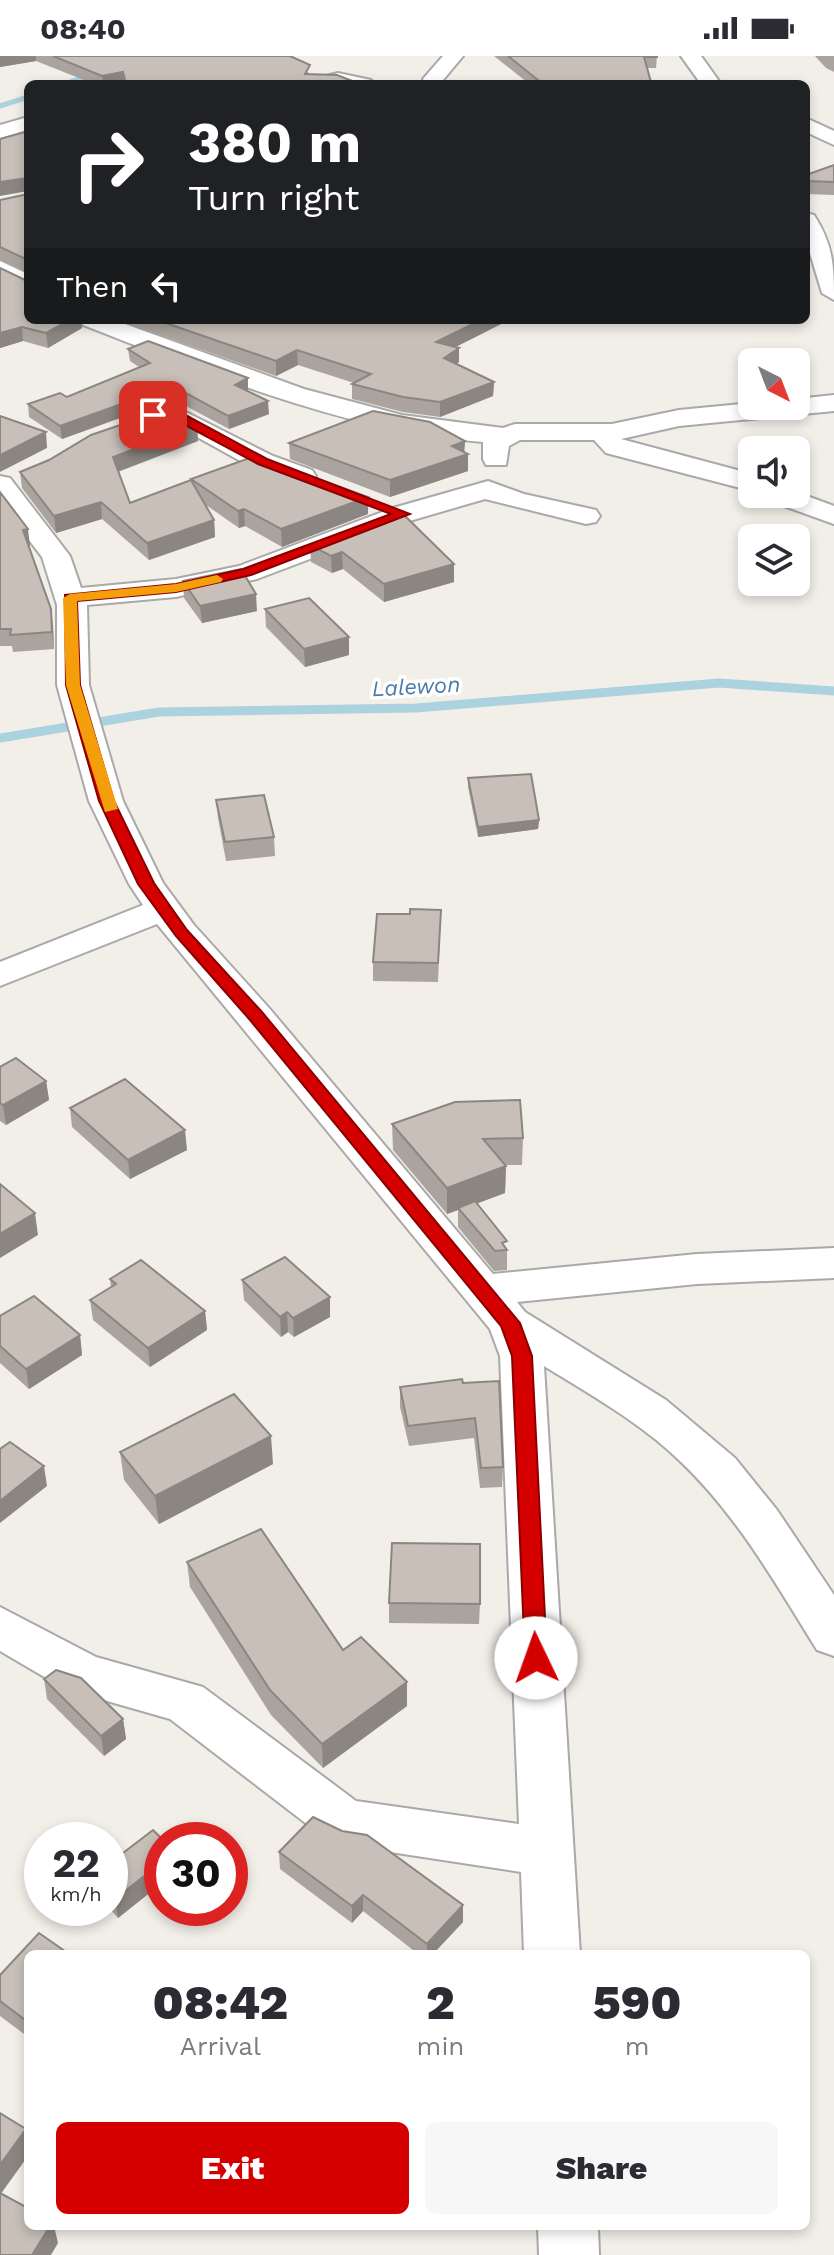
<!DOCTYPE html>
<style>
:root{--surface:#fff;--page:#f7f7f7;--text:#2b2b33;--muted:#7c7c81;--accent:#d40000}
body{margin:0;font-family:"Work Sans",sans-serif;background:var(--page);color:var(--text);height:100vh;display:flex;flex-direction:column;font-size:30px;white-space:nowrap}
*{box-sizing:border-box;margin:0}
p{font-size:26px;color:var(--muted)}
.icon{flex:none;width:44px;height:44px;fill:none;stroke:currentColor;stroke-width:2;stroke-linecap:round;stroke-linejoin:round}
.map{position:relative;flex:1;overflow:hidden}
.drawer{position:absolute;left:24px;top:1894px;width:786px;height:280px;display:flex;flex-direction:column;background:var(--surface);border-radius:12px;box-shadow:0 4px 12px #0003}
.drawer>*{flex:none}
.guide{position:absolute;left:24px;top:24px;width:786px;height:244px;border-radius:12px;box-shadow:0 4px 12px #0003;background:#202124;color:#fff;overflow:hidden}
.needle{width:52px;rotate:138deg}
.tools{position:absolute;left:738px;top:292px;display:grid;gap:16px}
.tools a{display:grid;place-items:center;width:72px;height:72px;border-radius:12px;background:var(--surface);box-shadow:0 4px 12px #0003;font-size:40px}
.speed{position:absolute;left:24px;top:1766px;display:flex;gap:16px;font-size:40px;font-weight:700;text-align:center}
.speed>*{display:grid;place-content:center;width:104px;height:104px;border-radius:50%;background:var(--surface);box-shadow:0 4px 12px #0003;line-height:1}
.speed small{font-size:20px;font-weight:400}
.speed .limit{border:12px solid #d22;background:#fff;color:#111}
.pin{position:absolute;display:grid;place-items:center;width:68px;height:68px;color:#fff;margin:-34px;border-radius:16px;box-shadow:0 4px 12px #0006}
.me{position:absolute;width:88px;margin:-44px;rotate:357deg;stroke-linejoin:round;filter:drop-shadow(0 0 6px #0008)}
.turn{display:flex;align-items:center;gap:28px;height:168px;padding:0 32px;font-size:36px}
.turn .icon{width:104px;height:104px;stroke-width:2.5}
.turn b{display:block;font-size:56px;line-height:68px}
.then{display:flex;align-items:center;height:76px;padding:0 32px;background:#0003;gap:16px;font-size:30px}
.eta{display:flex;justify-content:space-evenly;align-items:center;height:136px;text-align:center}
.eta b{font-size:48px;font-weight:800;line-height:56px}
.button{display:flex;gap:16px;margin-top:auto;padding:16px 32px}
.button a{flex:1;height:92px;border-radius:12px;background:var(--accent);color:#fff;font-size:32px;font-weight:800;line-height:92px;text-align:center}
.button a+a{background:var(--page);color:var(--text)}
.status{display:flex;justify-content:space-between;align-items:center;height:56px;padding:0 40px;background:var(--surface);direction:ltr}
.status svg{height:22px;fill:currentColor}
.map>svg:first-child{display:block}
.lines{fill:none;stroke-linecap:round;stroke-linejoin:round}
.stream-far1{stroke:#aad3df;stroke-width:5}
.stream{stroke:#aad3df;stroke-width:9}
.minor-casing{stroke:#a9a9a9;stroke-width:4}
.minor{fill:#fff;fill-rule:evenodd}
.wall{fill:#aba49e}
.shaded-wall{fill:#8b8681}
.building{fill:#c7bfb8;stroke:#8b8681;stroke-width:2}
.route{fill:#d40000;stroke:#8a0000;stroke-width:2}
.slow{fill:#f59e0b}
.labels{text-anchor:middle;stroke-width:7;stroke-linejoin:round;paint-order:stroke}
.far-water-label{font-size:22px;font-style:italic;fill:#4a7aab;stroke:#fff}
</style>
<div class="status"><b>08:40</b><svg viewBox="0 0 49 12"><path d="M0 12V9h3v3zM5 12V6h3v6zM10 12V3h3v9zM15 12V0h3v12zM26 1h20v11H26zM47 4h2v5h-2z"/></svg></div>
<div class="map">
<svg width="834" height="2199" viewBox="0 0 834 2199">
<rect width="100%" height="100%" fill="#f2efe9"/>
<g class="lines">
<!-- stream-far1 -->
<g class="stream-far1">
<path d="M64 28 92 18"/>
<path d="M0 50 28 41"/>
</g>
<!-- stream -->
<path class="stream" d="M0 682 159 656 416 652 719 627 834 635"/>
<defs>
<g id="minor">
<path d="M443 0H463L443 24 445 28H425L423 23Z"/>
<path d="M681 0H701L721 28H701Z"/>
<path d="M338 17 371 24 374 28H307L310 24Z"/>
<path d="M28 61V74L0 82V69Z"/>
<path d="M806 62 834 75V89L806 76Z"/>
<path d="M806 157 814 159C833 188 834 210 834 244L822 237 806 184Z"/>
<path d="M0 205 28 218V235L0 222Z"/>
<path d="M80 264H114L304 333 402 359 503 372 515 368H612L679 354 752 347V350H796V343L834 339V355L679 370 621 383 752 418V435L606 397 594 384H520L509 390 506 409H486L483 403V386C344 375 212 319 83 269Z"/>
<path d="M174 350 273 400 312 414 316 420 312 426 302 428 253 412 170 366 146 371 133 363 137 357Z"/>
<path d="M0 420 10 422 70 500 81 532 176 523 239 510 393 452 488 425 524 438 596 454 600 460 596 466 586 468 485 443 413 464 257 523 176 541 87 549 89 629 123 745 163 827 194 869 269 952 493 1218 697 1198 834 1192V1222L697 1228 517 1246 525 1256 666 1344 735 1402 777 1454 834 1539V1600L817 1594C776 1528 737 1459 680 1405 641 1367 591 1339 544 1310L580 1898H524L521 1816 344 1789 325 1782 170 1663 65 1633 0 1595V1551L96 1601 203 1631 356 1745 519 1768 500 1300 490 1273 157 868 0 930V906L143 849 129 828 89 745 57 629V549L42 501 0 446Z"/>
<path d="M796 436 834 450V468L767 444 763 438Z"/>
<path d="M538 2170H598L599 2199H539Z"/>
</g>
</defs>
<!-- minor casing -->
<use href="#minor" class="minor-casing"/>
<!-- minor -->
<use href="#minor" class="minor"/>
</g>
<!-- wall -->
<g class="wall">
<path d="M0 0H290L310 18 360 28H94L36 5 0 11Z"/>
<path d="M494 0H657L656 12H647L651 28H524L528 27Z"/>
<path d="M815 0H834V16L826 12Z"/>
<path d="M834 109V139L806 138V119Z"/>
<path d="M28 138V217L0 204V144Z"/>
<path d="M0 212 82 272 48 292 23 285 0 292Z"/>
<path d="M118 264H509L455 291 459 292V306L456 308 494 326 493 340 440 361 403 356 352 343V328L354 327 298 309 276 320Z"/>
<path d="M128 293 248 335 269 358 229 373 184 349 164 346 62 383 29 361 28 348 67 341 139 311 130 305Z"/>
<path d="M197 369 198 385 118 416 130 447 255 400 368 441V458L282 491 245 470 239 472 206 449 214 464 215 481 149 504 102 463 56 477 22 432 20 416Z"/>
<path d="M465 385 464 396 468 398V415L390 441 290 403 289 387Z"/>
<path d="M0 436 30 490H29L53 570 54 593 13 596 12 590H0Z"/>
<path d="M310 489 454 508V526L384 546 343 513 332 517 311 506Z"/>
<path d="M183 525 257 555 202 567 184 542Z"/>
<path d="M265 553 349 581V599L305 611 266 571Z"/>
<path d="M468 722 539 764 538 773 478 781 468 731Z"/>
<path d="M216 744 274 781 275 800 226 805 218 762Z"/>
<path d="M441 854 438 926 373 925V906Z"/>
<path d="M0 1011 46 1025 49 1044 6 1069 0 1065Z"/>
<path d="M70 1052 187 1094 130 1123 72 1071Z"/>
<path d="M392 1068 523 1082 522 1109H505L506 1110 505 1137 477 1147 507 1194V1214L494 1215 458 1171V1154L447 1158 393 1094Z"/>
<path d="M110 1223 205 1255 207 1274 150 1311 93 1264 90 1244 111 1231Z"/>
<path d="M242 1224 330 1261 294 1281 288 1276 281 1281 244 1244Z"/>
<path d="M0 1260 80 1279 82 1299 29 1333 0 1307Z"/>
<path d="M463 1327 503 1411 502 1431 480 1432 474 1382 409 1390 400 1351V1331Z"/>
<path d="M120 1396 273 1408 159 1468 124 1424Z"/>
<path d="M187 1506 407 1650 323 1712 271 1659 190 1531Z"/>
<path d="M389 1547 480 1548 479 1568 389 1567Z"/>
<path d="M44 1623 123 1663 126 1683 104 1700 47 1643Z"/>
<path d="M162 1784V1827L118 1862 109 1852 110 1807Z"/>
<path d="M279 1796 463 1866 433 1898H418L363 1855 352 1867 280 1813Z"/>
<path d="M28 1898V1981L0 1960V1919Z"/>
</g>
<!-- shaded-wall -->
<g class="shaded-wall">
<path d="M0 0H36V5L0 11Z"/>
<path d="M123 16 124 28H103L102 20Z"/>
<path d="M28 122V135L0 140V126Z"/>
<path d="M70 264H81L82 272 48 292 46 277Z"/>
<path d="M481 264H509L436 301V286Z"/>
<path d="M22 271 23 285 0 292V277Z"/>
<path d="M459 292V306L444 317V302Z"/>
<path d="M297 294 298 309 276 320V305Z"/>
<path d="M248 322V335L235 329Z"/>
<path d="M494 326 493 340 440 361V346Z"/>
<path d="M163 333 164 346 62 383 60 370Z"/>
<path d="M268 345 269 358 229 373 228 360Z"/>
<path d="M197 369 198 385 114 417 113 401Z"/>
<path d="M46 376 47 392 0 416V399Z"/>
<path d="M465 385 464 399 468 398V415L390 441V424L452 390Z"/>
<path d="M368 441V458L282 491 281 473Z"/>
<path d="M101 446 102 463 56 477 54 460Z"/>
<path d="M244 453 245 470 239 472 238 455Z"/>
<path d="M214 464 215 481 149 504 147 487Z"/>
<path d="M28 473 30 490 25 491 23 474Z"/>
<path d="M342 496 343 513 332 517 331 500Z"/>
<path d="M454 508V526L384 546V528Z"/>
<path d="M256 538 257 555 202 567 200 550Z"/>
<path d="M51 553 53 570 54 593 52 576Z"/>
<path d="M349 581V599L305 611 304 593Z"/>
<path d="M539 764 538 773 478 781V771Z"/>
<path d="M46 1025 49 1044 6 1069 3 1049Z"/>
<path d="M185 1074 187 1094 130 1123 128 1104Z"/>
<path d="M506 1110 505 1137 460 1154 458 1152V1154L447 1158V1132Z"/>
<path d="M35 1157 38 1179 0 1202V1178Z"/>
<path d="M330 1241V1261L294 1281 293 1262Z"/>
<path d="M205 1255 207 1274 150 1311 148 1292Z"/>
<path d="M287 1256 288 1276 281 1281 280 1261Z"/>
<path d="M80 1279 82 1299 29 1333 26 1313Z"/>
<path d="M271 1380 273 1408 159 1468 155 1440Z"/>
<path d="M44 1410 47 1430 0 1467V1445Z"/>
<path d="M407 1626V1650L323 1712 322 1688Z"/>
<path d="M123 1663 126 1683 104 1700 101 1680Z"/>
<path d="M162 1806V1827L118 1862 115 1843Z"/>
<path d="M363 1839V1855L352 1867V1850Z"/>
<path d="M463 1849V1866L433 1898H427V1888Z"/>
<path d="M26 2073 28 2081V2100L0 2139V2109Z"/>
<path d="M50 2170H54L58 2187 51 2199H32Z"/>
</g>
<!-- building -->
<g class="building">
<path d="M53 0H290L310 9 305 18 337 19 360 28H126L123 16 102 20Z"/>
<path d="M508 0H657V1H644L651 26H640L641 28H524L538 24Z"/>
<path d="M28 75V122L0 126V83Z"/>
<path d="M834 109V126L806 125V119Z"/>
<path d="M28 138V204L0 191V144Z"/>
<path d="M0 212 25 224 28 222V264H70L46 277 22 271 0 277Z"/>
<path d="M157 264H481L436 286 459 292 444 302 494 326 440 346 403 341 352 328 371 318 297 294 276 305Z"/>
<path d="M148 285 248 322 235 329 268 345 228 360 184 336 163 333 60 370 28 348 60 337 67 341 150 307 128 293Z"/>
<path d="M167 353 197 369 113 401 130 447 191 424 214 464 147 487 101 446 54 460 20 416 49 404 91 379Z"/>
<path d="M373 355 430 366 465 385 452 390 468 398 390 424 289 387Z"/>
<path d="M0 360 46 376 0 399Z"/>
<path d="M255 400 368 441 281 473 244 453 238 455 191 423Z"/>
<path d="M0 436 28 473 23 474 51 553 52 576 10 579 11 573H0Z"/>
<path d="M400 455 454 508 384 528 342 496 331 500 310 489Z"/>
<path d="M241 513 256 538 200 550 183 525Z"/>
<path d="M309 542 349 581 304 593 265 553Z"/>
<path d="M531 718 539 764 478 771 468 722Z"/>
<path d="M264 739 274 781 225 786 216 744Z"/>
<path d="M410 853 441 854 438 907 373 906 377 858H410Z"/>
<path d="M16 1002 46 1025 3 1049 0 1047V1011Z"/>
<path d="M125 1023 185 1074 128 1104 70 1052Z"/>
<path d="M520 1044 523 1082 483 1083 506 1110 447 1132 392 1068 455 1046Z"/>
<path d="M0 1128 35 1157 0 1178Z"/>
<path d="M475 1145 507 1185 502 1187 507 1194 495 1195 458 1152Z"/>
<path d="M285 1201 330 1241 293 1262 287 1256 280 1261 242 1224Z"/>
<path d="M141 1204 205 1255 148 1292 90 1244 116 1228 110 1223Z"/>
<path d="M34 1240 80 1279 26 1313 0 1290V1260Z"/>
<path d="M462 1323 463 1327 499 1325 503 1411 481 1412 475 1362 408 1370 400 1331Z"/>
<path d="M234 1338 271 1380 155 1440 120 1396Z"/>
<path d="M10 1386 44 1410 0 1445V1393Z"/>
<path d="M261 1473 343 1594 361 1581 407 1626 322 1688 270 1634 187 1506Z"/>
<path d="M392 1487 480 1488V1548L389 1547Z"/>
<path d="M56 1614 81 1622 123 1663 101 1680 44 1623Z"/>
<path d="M313 1761 342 1775 367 1779 463 1849 427 1888 363 1839 352 1850 279 1796Z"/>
<path d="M153 1774 163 1784 162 1806 115 1843 110 1837V1807Z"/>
<path d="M39 1877 69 1898H28V1966L0 1945V1919Z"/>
<path d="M0 2057 26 2073 0 2109Z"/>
<path d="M0 2137 28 2152V2170H50L32 2199H0Z"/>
</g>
<!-- route -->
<path class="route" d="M178 355 267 403 410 458 251 519 176 536 77 545 80 629 114 745 154 827 187 874 262 956 520 1267 532 1300 547 1602 544 1609H528L525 1602 512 1300 501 1270 250 964 176 880 138 828 99 745 66 629 65 539 176 528 243 513 391 458 258 408 172 362 153 363 147 359Z"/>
<!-- slow -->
<path class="slow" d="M217 519 223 523 221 526 176 536 77 545 80 629 118 753 105 756 66 629 63 542 70 538 176 528Z"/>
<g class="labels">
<!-- far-water labels -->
<g class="far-water-label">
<text transform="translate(416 630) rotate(-3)" y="8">Lalewon</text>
</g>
</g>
</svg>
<div class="tools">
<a><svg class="needle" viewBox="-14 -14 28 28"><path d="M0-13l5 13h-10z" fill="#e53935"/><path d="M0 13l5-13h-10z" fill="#7c7c81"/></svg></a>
<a><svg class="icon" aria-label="sound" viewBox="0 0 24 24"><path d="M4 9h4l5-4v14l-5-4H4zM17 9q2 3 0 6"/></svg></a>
<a><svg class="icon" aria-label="layers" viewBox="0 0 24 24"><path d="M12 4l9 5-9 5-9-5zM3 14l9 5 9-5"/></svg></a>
</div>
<div class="speed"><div>22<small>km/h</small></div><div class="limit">30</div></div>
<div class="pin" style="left:153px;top:359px;background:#d93025"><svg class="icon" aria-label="arrive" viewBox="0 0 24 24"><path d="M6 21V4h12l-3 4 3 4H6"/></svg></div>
<svg class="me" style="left:536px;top:1602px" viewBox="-20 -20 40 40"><circle r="19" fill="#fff"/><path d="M0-13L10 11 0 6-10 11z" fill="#d40000"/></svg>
<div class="guide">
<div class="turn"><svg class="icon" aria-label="right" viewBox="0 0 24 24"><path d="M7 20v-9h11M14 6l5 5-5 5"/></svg><div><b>380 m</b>Turn right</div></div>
<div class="then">Then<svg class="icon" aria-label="left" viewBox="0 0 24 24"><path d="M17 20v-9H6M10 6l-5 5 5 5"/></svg></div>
</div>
<section class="drawer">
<div class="eta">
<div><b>08:42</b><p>Arrival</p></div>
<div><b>2</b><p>min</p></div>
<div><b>590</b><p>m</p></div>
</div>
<div class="button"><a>Exit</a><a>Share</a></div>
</section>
</div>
